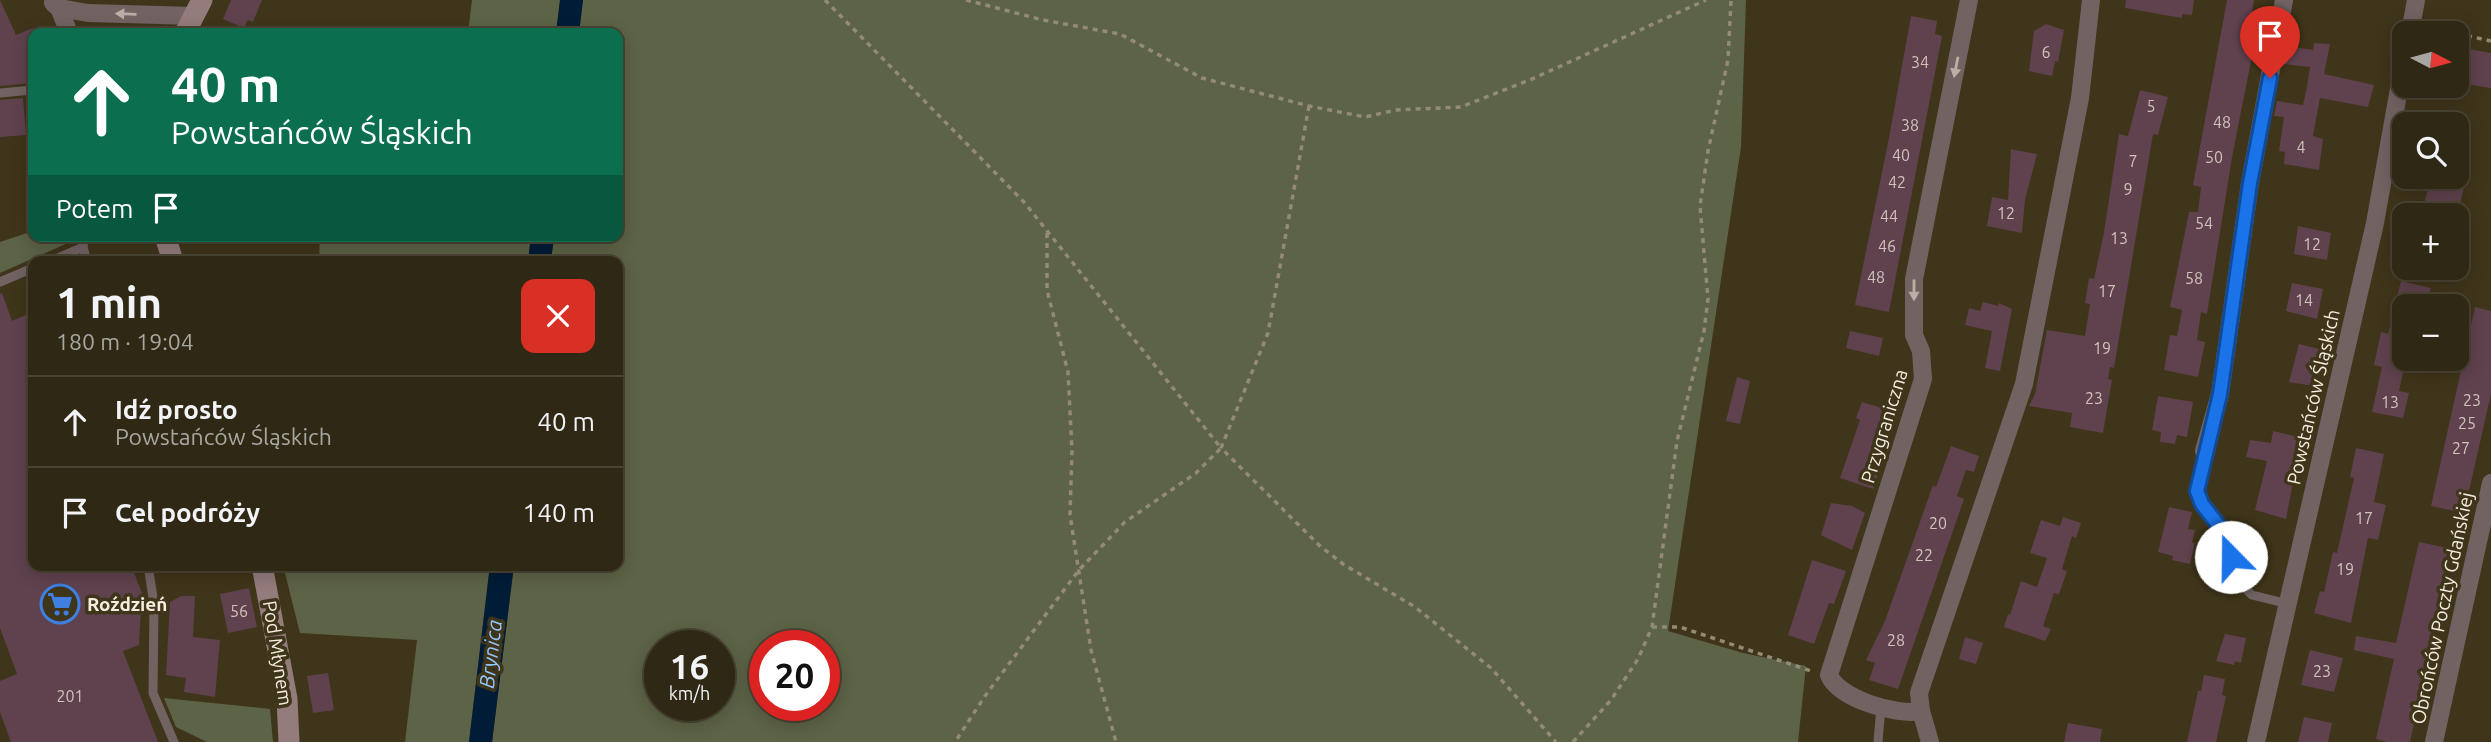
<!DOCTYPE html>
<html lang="pl">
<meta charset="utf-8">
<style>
:root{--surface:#2f2814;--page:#3b3422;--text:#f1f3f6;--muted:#a7a6a0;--line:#4a4434}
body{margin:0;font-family:Ubuntu,sans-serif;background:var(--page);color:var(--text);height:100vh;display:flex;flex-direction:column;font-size:26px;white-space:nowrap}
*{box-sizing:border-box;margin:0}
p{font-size:23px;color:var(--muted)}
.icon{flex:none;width:38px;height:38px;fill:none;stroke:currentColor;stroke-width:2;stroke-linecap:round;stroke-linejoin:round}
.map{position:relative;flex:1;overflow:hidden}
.side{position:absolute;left:28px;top:256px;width:595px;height:315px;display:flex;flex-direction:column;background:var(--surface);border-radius:14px;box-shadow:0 4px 18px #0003,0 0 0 2px var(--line)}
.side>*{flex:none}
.banner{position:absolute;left:28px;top:28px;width:595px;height:214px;border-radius:14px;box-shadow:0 4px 18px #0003,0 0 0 2px var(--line);background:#0b6e4f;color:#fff;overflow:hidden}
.needle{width:46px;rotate:96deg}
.fabs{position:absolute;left:2392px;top:21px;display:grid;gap:14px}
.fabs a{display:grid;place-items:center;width:77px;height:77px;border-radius:14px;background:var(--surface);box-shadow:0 4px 18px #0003,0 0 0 2px var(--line);font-size:35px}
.speed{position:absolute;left:644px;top:630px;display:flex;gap:14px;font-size:35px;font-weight:700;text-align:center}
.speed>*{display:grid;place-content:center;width:91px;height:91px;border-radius:50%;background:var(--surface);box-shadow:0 4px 18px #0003,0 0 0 2px var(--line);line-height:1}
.speed small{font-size:18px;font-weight:400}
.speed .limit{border:10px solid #d22;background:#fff;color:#111}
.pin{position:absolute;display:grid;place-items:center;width:60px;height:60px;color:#fff;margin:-72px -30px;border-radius:50% 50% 50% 0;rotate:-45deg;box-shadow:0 0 7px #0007}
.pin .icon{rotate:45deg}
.me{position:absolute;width:77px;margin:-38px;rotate:338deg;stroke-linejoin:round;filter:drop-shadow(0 0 5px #0008)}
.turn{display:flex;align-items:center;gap:24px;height:147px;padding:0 28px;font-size:32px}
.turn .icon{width:91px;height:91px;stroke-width:2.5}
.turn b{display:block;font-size:49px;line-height:60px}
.then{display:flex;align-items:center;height:66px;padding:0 28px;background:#0003;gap:14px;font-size:26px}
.round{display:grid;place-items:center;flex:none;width:74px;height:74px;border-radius:14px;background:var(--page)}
.head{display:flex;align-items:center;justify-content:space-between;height:119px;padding:0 28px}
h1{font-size:42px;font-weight:700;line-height:52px}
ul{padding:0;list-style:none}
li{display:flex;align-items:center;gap:21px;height:91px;padding:0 28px;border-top:2px solid var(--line)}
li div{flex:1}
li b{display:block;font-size:26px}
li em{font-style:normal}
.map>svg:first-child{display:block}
.green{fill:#5d6346;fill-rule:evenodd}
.water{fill:#011c37}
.building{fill:#5f424e}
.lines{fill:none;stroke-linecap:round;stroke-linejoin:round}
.path{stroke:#938b75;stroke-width:3.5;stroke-dasharray:5 5;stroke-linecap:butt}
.lane{stroke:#726363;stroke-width:9}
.street{stroke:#726363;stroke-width:18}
.secondary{stroke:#947b7c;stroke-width:21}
.oneway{fill:#baafa7}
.route-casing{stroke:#114b97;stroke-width:18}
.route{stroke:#1a73e8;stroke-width:12}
.labels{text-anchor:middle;stroke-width:7;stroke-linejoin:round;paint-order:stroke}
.number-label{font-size:16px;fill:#d0c3bb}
.street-label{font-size:19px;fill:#f5eedf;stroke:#3f351a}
.poi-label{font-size:19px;font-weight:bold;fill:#f5eedf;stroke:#3f351a;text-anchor:start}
.water-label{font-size:21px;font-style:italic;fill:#93c6fa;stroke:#3f351a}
</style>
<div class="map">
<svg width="2491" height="742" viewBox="0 0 2491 742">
<rect width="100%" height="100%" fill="#3f351a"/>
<!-- green -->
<g class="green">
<path d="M472 0H560L556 33H410L417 31 468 33Z"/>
<path d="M583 0H1746L1741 147 1668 631 1743 653 1806 666 1798 742H492L514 565H618V261H551L554 236H618V33H579ZM660 646H719V705H660ZM765 646H824V705H765Z"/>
<path d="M33 231V236H75L68 243 0 273V242Z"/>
<path d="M320 236H531L528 261H319Z"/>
<path d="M283 565H490L469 742H405L417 640 300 633Z"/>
<path d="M164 698 270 709 273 742H207L176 727Z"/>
</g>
<!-- water -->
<g class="water">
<path d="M560 0H583L579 33H556Z"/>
<path d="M531 236H554L551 261H528Z"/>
<path d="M490 565H514L492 742H469Z"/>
</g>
<!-- building -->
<g class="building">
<path d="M0 0 16 35 33 28V83L0 86Z"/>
<path d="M231 0H262L253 22 248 20 244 28 223 19Z"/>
<path d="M2126 0H2194L2192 15 2182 14V18L2125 8Z"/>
<path d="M2227 0H2254L2249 35 2256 36 2232 157 2207 314 2201 312 2197 340 2205 342 2198 377 2164 370 2170 335 2177 336 2182 310 2170 307 2189 212H2198L2201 187 2193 185Z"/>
<path d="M1911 16 1937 21 1935 34 1942 36 1889 312 1855 305 1889 138Z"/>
<path d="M2046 24 2064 30 2058 62 2055 61 2052 76 2029 71 2034 31Z"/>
<path d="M2314 43 2330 44 2324 74 2374 85 2368 107 2320 98 2313 136 2323 139 2319 170 2284 164 2285 152 2279 151 2284 117 2274 116 2277 101 2303 105 2307 86 2310 67 2284 64 2287 46 2313 50Z"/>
<path d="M2463 48 2491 53V88L2458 83Z"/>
<path d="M2140 90 2168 97 2158 135 2153 134 2114 368 2110 367 2108 379 2112 380 2103 433 2070 427 2072 413 2029 406 2035 394 2047 330 2085 336 2090 304 2085 303 2089 278 2094 279 2104 232 2119 134 2128 136Z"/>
<path d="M23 98 26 135 0 137V100Z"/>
<path d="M2011 149 2037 154 2025 200 2022 233 1987 226 1992 197 2008 200Z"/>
<path d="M2431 177 2465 184 2457 215 2422 213Z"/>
<path d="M2298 226 2331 233 2327 260 2294 254Z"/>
<path d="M2401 281 2431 288 2426 306H2404L2406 359 2399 391 2409 393 2403 418 2372 412 2382 367 2374 365 2381 332 2388 334Z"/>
<path d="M2292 283 2323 289 2317 319 2286 311Z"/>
<path d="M2 293 12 321 28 314 33 329V565H131L147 606 141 608 139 645 123 651 158 742H11L0 712V681L17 674 0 628V294Z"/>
<path d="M1983 302 1998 306 1999 303 2012 309 2000 371 1985 368 1992 331 1965 325 1969 308 1980 311Z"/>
<path d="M2475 307 2491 311V394L2464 513 2431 506Z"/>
<path d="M1850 331 1883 338 1879 356 1846 348Z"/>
<path d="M2299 344 2319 349 2313 386 2289 382Z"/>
<path d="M1737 377 1750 381 1740 424 1726 421Z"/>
<path d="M2158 396 2193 402 2187 437 2177 435 2175 444 2160 442 2161 432 2152 430Z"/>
<path d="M1862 402 1898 413 1873 489 1840 478 1860 420 1856 418Z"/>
<path d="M2273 431 2298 437 2296 445 2300 446 2286 519 2255 510 2267 461 2246 457 2250 440 2271 443Z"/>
<path d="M1951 446 1979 456 1974 472 1966 470 1957 496 1964 499 1898 689 1869 680 1875 663 1866 660 1885 621 1933 485 1936 487Z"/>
<path d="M2356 448 2384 454 2374 502 2386 505 2378 540 2368 538 2351 623 2314 613 2320 591 2324 592 2333 552 2337 553 2354 478 2350 477Z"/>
<path d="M1831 503 1852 506 1865 513 1852 550 1821 535Z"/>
<path d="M2169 507 2192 512 2188 529 2195 530 2192 542 2195 543 2190 564 2172 560 2173 556 2158 552Z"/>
<path d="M2063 517 2081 523 2076 538 2072 536 2062 569 2067 571 2059 594 2054 593 2043 626 2051 629 2045 641 2004 627 2008 614 2015 617 2010 615 2021 581 2037 587 2047 558 2030 553 2041 520 2060 526Z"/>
<path d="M2419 542 2452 549 2410 742H2387L2376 739 2394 659 2354 650 2356 636 2396 643Z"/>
<path d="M1812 560 1846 571 1834 604 1829 603 1814 644 1788 635Z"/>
<path d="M249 588 257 627 228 633 220 594Z"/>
<path d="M181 596H195L193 637 220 640 215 697 184 692 186 678 166 675 170 602Z"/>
<path d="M2225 634 2246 638 2241 663 2235 661 2234 665 2216 661Z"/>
<path d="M1965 637 1983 643 1976 664 1959 659Z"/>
<path d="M2310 650 2343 658 2334 692 2301 685Z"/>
<path d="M328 673 334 710 313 713 307 676Z"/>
<path d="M2204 675 2225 679 2222 695 2226 696 2216 742H2187L2198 691H2201Z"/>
<path d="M2304 717 2332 723 2328 742H2298Z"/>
<path d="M2068 723 2102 729 2100 742H2064Z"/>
</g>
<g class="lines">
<!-- path -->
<g class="path">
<path d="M825 0 1024 202 1221 448 1196 473 1125 522 1079 570 985 696 955 742"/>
<path d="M966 0 1043 20 1120 34 1202 78 1309 106 1365 117 1396 110 1461 107 1532 79 1706 0"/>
<path d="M2428 27 2491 41"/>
<path d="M1309 106 1268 333 1221 448 1320 546 1343 564 1415 607 1491 668 1556 742"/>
<path d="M1047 233V290L1068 372 1072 451 1070 515 1091 650 1116 742"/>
<path d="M1652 627H1680L1814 672"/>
<path d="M1573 742 1611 700 1638 659 1652 627 1677 441 1704 331 1708 299 1700 206 1708 151 1728 60 1731 0"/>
</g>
<!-- lane -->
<g class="lane">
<path d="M0 93 33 90"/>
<path d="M83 247 87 261"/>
<path d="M51 261 83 247 84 236"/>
<path d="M0 282 33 268"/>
<path d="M2204 451 2197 491 2202 504 2226 535 2241 585 2252 595 2288 604"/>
<path d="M148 565 154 604 153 693 174 742"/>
<path d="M1878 742 1881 706"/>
</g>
<!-- street -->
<g class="street">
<path d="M53 3 59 8 69 33"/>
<path d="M59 8 88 13 194 16"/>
<path d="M2410 33 2416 0"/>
<path d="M2204 451 2220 394 2250 183 2284 0"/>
<path d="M1921 711C1897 716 1839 699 1829 675L1923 379 1921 351 1914 335V279L1969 0"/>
<path d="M1930 742 1921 711 1919 693 2024 384 2080 98 2091 0"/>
<path d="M2256 742 2375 223 2404 61"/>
<path d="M2434 742 2491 483"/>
</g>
<!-- secondary -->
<g class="secondary">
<path d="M185 33 202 0"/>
<path d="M165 236 173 261"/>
<path d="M262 565 287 699 289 742"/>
</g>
</g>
<!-- one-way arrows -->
<defs><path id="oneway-solid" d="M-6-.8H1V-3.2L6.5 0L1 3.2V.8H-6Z" transform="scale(1.75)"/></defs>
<g class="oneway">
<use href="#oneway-solid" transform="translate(126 14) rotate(-178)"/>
<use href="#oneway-solid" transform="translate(1956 67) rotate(101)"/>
<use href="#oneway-solid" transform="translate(1914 290) rotate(90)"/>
</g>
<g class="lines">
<defs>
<path id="route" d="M2231 557 2226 535 2202 504 2197 491 2220 394 2250 183 2270 78"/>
</defs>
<!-- route casing -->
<use href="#route" class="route-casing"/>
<!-- route -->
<use href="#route" class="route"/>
</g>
<!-- icons -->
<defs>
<symbol id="supermarket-ring" viewBox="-11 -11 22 22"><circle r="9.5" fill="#3f351a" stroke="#3f7fe0" stroke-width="1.5"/><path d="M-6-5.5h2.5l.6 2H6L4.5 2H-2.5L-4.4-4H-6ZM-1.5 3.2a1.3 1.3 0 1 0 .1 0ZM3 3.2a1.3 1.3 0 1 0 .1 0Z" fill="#3f7fe0"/></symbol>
</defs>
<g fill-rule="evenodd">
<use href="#supermarket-ring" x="38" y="582" width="44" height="44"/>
</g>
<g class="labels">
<!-- number labels -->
<g class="number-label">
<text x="2046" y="58">6</text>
<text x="1920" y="68">34</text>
<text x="2151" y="112">5</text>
<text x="2222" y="128">48</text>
<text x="1910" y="131">38</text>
<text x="2301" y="153">4</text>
<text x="1901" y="161">40</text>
<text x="2214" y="163">50</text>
<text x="2133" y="167">7</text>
<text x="1897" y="188">42</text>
<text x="2128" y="195">9</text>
<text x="2006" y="219">12</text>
<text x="1889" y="222">44</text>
<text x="2204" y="229">54</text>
<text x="2119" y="244">13</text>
<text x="2312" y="250">12</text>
<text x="1887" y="252">46</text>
<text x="1876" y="283">48</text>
<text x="2194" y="284">58</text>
<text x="2107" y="297">17</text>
<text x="2304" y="306">14</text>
<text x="2102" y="354">19</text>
<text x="2094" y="404">23</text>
<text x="2472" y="406">23</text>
<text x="2390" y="408">13</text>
<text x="2467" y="429">25</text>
<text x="2461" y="454">27</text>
<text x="2364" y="524">17</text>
<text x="1938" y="529">20</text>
<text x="1924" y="561">22</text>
<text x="2345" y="575">19</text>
<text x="239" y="617">56</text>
<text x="1896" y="646">28</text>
<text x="2322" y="677">23</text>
<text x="70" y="702">201</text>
</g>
<!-- street labels -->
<g class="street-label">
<text transform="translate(2313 397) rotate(-77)" y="7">Powstańców Śląskich</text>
<text transform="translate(1884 426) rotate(-73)" y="7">Przygraniczna</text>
<text transform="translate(2442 608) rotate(-78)" y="7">Obrońców Poczty Gdańskiej</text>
<text transform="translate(278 653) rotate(81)" y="7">Pod Młynem</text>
</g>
<!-- poi labels -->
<g class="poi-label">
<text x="87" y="611">Roździeń</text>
</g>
<!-- water labels -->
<g class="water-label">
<text transform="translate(491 654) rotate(-83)" y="7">Brynica</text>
</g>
</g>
</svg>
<div class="fabs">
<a><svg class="needle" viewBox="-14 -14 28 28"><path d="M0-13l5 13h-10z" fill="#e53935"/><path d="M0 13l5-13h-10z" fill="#a7a6a0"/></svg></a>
<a><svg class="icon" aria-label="search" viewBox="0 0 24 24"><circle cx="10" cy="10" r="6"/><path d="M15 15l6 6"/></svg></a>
<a>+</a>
<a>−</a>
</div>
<div class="speed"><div>16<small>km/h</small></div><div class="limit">20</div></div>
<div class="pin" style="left:2270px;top:78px;background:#d93025"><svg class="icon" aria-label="arrive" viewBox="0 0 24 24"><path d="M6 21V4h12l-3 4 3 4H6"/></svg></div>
<svg class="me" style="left:2231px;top:557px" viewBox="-20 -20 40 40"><circle r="19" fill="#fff"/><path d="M0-13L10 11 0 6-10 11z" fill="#1a73e8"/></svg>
<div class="banner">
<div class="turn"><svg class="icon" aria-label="ahead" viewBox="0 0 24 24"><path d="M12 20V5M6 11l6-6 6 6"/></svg><div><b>40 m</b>Powstańców Śląskich</div></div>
<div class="then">Potem<svg class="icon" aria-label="arrive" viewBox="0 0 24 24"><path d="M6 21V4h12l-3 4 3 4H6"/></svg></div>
</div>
<section class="side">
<div class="head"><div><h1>1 min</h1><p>180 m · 19:04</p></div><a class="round" style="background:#d93025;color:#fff"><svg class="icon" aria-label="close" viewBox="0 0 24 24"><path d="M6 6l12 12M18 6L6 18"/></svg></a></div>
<ul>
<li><svg class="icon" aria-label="ahead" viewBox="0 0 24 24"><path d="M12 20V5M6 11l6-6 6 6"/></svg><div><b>Idź prosto</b><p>Powstańców Śląskich</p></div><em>40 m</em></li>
<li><svg class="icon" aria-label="arrive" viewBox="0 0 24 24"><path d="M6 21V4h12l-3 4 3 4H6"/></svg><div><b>Cel podróży</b></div><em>140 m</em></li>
</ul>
</section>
</div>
